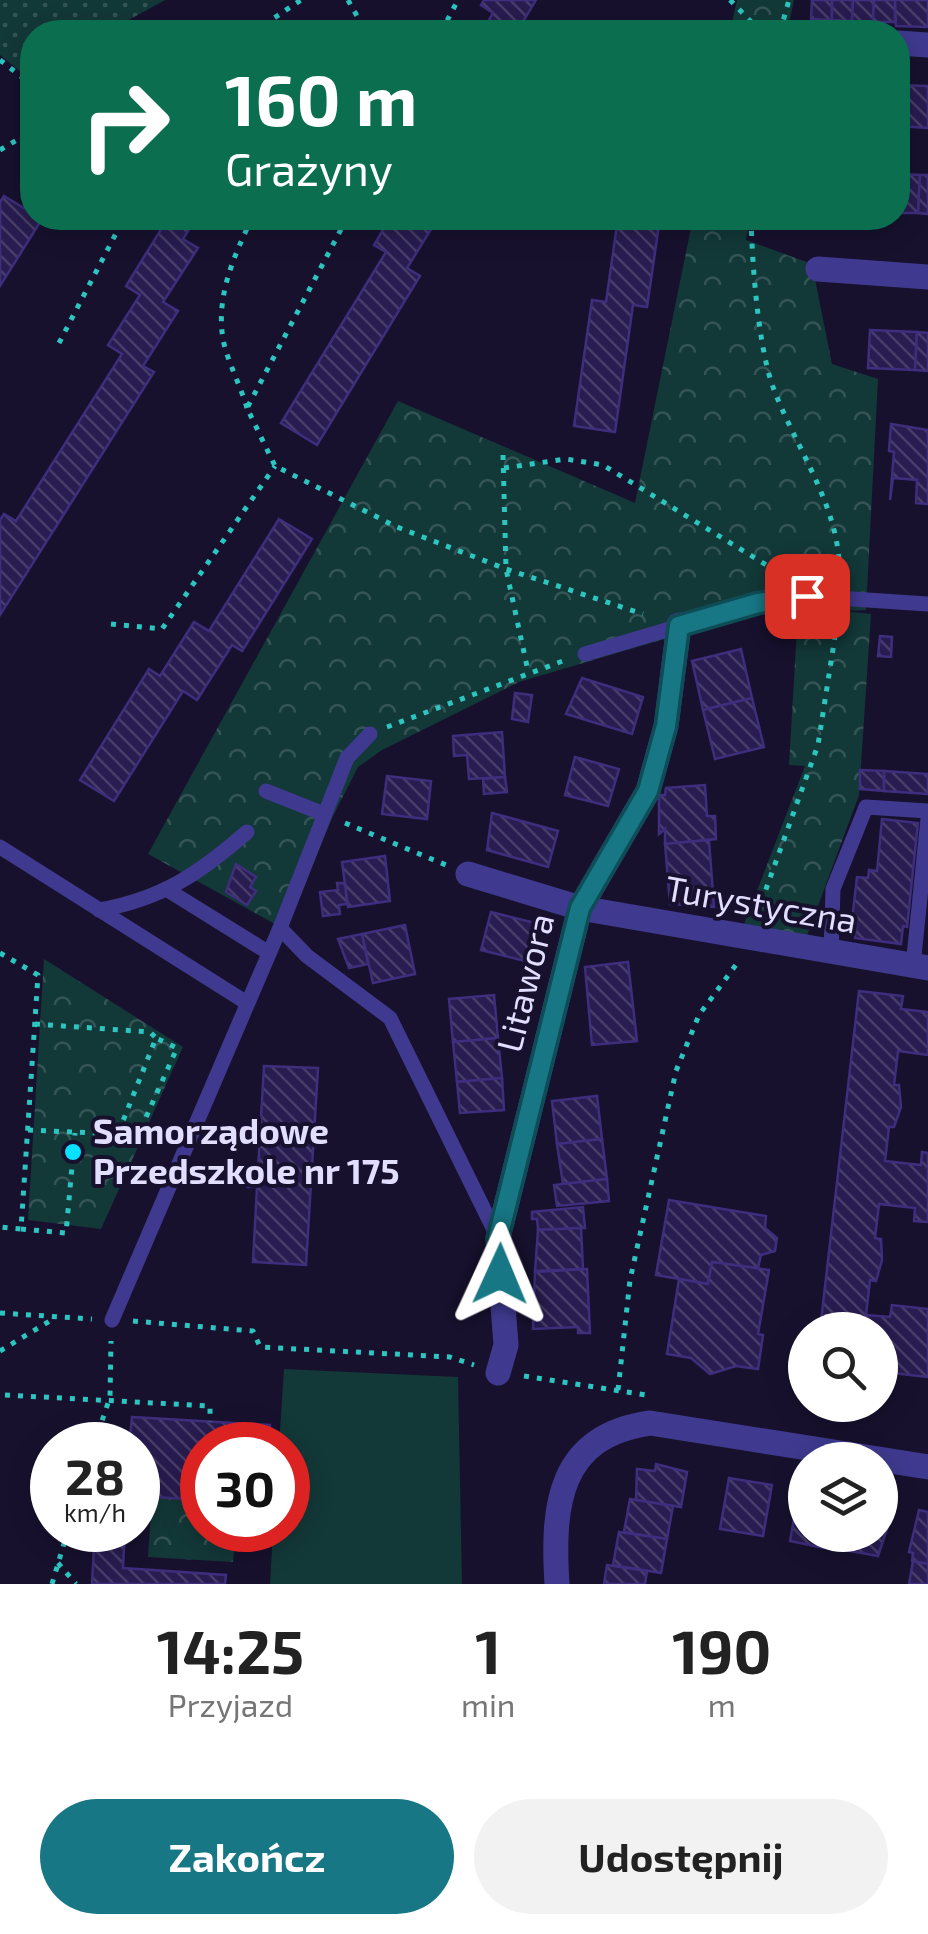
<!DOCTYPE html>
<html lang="pl">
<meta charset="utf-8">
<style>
:root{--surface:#fff;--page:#f2f2f2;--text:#222;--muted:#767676;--accent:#177785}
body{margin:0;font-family:"Exo 2",sans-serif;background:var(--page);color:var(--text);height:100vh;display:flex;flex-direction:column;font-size:38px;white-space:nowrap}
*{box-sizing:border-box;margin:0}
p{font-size:32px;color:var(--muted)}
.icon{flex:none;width:55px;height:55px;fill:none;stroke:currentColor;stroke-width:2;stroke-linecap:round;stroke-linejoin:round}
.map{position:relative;height:1584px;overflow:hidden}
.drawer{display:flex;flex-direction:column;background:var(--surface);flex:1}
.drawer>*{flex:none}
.banner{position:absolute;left:20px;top:20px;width:890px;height:210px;border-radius:40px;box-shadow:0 5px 25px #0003;background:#0b6e4f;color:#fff;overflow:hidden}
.controls{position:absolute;left:788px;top:1312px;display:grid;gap:20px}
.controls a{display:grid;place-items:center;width:110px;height:110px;border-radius:50%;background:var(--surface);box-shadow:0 5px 25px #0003;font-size:50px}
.speed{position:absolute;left:30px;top:1422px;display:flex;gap:20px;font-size:50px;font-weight:700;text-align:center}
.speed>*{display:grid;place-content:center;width:130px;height:130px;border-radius:50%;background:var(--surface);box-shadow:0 5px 25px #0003;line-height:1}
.speed small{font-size:25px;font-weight:400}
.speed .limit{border:15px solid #d22;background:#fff;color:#111}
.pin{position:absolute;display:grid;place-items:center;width:85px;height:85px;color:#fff;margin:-42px;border-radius:20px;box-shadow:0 5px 15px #0006}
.me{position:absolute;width:110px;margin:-55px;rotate:1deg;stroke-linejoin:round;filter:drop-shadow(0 0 8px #0008)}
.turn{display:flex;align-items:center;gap:35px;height:210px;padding:0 40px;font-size:45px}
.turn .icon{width:130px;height:130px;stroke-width:2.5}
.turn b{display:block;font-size:70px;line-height:85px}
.eta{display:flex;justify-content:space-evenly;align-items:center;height:170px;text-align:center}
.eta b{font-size:60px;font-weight:700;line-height:70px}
.cta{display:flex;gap:20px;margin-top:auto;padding:20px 40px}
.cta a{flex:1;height:115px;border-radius:60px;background:var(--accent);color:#fff;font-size:40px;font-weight:700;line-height:115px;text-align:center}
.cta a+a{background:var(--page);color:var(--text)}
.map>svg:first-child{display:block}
.grass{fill:url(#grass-dots)}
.park{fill:url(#park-crowns)}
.pitch{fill:#133838}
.building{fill:url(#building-back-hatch);stroke:#3f2d7d;stroke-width:2.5}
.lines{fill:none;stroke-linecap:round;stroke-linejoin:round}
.path{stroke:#2cc5c0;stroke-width:5;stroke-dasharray:5 8;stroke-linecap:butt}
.lane{stroke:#3f3a8f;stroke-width:15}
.street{stroke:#3f3a8f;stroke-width:25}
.route-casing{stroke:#0f4d56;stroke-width:25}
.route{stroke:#177785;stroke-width:18}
.poi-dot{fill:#0ae0ff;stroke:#17112e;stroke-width:4}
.labels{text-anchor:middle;stroke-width:8;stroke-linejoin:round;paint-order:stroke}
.street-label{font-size:35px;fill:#e2deff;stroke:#17112e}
.poi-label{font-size:35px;font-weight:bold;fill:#e2deff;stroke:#17112e;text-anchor:start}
</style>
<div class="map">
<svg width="928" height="1584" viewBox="0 0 928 1584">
<defs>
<pattern id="grass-dots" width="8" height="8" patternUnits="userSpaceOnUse" patternTransform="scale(2.5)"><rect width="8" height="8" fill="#133838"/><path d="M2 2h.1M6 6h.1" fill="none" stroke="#355456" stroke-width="1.8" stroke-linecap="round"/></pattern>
<pattern id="park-crowns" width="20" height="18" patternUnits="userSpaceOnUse" patternTransform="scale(2.5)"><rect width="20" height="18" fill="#133838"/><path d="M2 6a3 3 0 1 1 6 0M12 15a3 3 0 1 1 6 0" fill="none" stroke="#355456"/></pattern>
<pattern id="building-back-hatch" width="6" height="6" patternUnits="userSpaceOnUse" patternTransform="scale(2.5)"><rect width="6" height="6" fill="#281c50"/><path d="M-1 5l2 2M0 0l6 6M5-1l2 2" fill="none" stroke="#473d6a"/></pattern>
</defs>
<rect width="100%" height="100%" fill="#17112e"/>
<!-- grass -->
<path class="grass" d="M0 0H165L107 32H32V81L0 55Z"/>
<!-- park -->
<g class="park">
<path d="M737 0H794L787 32H730Z"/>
<path d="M693 218H750L746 240 812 264 832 364 878 379 866 610 844 611 871 614 859 795 805 941 743 927 805 766 789 765 798 611H759L519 682 382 750 358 767 332 818 286 930 148 854 398 401 635 503Z"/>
<path d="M44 959 183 1047 101 1229 28 1220Z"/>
<path d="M152 1497 202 1500V1530H236L233 1562 148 1557Z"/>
</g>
<!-- pitch -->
<path class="pitch" d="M284 1369 458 1377 462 1584H270L273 1530H288V1445H279Z"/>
<!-- building -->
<g class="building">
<path d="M484 0H536L519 28 527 32H482L493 13 481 5Z"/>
<path d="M812 0H832V20L811 19Z"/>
<path d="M832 0H853L852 21 832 20Z"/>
<path d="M853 0H874L873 22 852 21Z"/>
<path d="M874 0H895V22H873Z"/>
<path d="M895 0H928V27L896 26Z"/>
<path d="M898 85 928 86V128L898 126Z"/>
<path d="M898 174 920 175 918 213H898Z"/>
<path d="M920 175H928V214L918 213Z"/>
<path d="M4 196 42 219 0 286V202Z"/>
<path d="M156 218H196L183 239 198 248 163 302 178 311 143 366 154 372 0 615V520L4 514 16 521 122 354 108 345 140 295 126 286 165 223Z"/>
<path d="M390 218H438L407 268 420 276 317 445 281 423 386 252 374 245Z"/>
<path d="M618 218H660L647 307 633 305 615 432 574 426 592 300 606 302Z"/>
<path d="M870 330 917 332 915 370 868 368Z"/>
<path d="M917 332 928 333V371L915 370Z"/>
<path d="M891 424 928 430V504L916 503 917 480 893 478 890 500 894 452 889 451Z"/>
<path d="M279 519 312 539 242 651 232 645 197 700 183 691 114 801 80 780 149 669 160 676 194 622 209 631Z"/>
<path d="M880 636 892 637 891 657 878 656Z"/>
<path d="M741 649 752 698 703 710 692 661Z"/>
<path d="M582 678 643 697 632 734 566 714Z"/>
<path d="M515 693 532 695 528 722 512 719Z"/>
<path d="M752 698 764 747 715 759 703 710Z"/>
<path d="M502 732 505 777 469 779 467 755 454 756 453 736Z"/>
<path d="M575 757 619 769 608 806 565 795Z"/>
<path d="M860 770 884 771V791L860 789Z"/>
<path d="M884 771 928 774V794L884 791Z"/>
<path d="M387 776 431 781 427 819 382 814Z"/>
<path d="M505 777 507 792 484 794 483 779Z"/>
<path d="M705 785 707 816H715L716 839 665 844V829L659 834V795H665L666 788Z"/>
<path d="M492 813 558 831 548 867 487 850Z"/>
<path d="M882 819 918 823 907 927 903 926 901 944 855 938 857 921 852 920 857 877 868 878 869 870 877 871Z"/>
<path d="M709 840 714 907 670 904 665 844Z"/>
<path d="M385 856 390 901 348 907 342 862Z"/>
<path d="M236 864 256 877 250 887 256 891 247 905 226 892Z"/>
<path d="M337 883H345L347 904 339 905 340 914 323 916 320 892 338 890Z"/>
<path d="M491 912 535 923 525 961 481 950Z"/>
<path d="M405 925 415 974 373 983 362 934Z"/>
<path d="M362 934 368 964 349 968 338 939Z"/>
<path d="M628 962 637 1041 592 1045 585 967Z"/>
<path d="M859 991 903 996 901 1009 928 1012V1055L898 1051 894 1085H899L901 1107 894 1127H889L885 1161 921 1165 922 1152 928 1153V1222L914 1221 915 1208 879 1204 875 1238 881 1239 882 1260 876 1281 870 1280 866 1315 890 1317 892 1305 928 1309V1377L884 1372 880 1330H820Z"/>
<path d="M494 995 498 1038 453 1042 449 999Z"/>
<path d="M498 1038 502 1078 457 1082 453 1042Z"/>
<path d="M264 1066 318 1068 306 1265 253 1262 257 1187H247L249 1168 258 1169Z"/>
<path d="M502 1078 504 1110 460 1113 457 1082Z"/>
<path d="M597 1096 602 1139 557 1144 552 1101Z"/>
<path d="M602 1139 607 1179 563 1184 557 1144Z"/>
<path d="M607 1179 609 1201 557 1206 554 1185Z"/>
<path d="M669 1200 766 1216 765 1228 777 1238 775 1251 761 1255 758 1268 712 1262 708 1284 656 1275Z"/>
<path d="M583 1207 585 1228 538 1230 537 1219H532V1212Z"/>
<path d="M581 1228 583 1269 535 1271 538 1230Z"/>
<path d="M712 1262 769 1270 758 1334 763 1335 758 1369 736 1366 710 1374 691 1358 667 1354 679 1279 708 1284Z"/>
<path d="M587 1269 590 1333H578V1327L533 1329 535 1272Z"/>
<path d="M132 1417 270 1425 269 1445H202V1500L138 1496V1445H100V1436L130 1437Z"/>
<path d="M656 1464 687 1472 681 1507 636 1500 637 1469 655 1471Z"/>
<path d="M729 1478 772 1485 763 1536 720 1529Z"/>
<path d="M799 1490 805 1491V1535H841H827L824 1548 790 1541Z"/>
<path d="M630 1499 673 1506 667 1539 624 1532Z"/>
<path d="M880 1504 887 1505 883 1526 889 1523 878 1556 850 1551 852 1539 841 1535H880Z"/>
<path d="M919 1510 928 1512V1564L912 1561 913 1553 909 1552Z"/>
<path d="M95 1530H125L123 1568 226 1575 225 1584H92Z"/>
<path d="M619 1532 667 1539 661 1573 613 1565Z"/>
<path d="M913 1561 928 1564V1584H909Z"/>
<path d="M607 1565 647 1571 645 1584H604Z"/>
</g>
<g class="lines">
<!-- path -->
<g class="path">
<path d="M348 0 366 32"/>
<path d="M730 0 761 32"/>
<path d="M253 32 301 0"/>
<path d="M441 32 458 0"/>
<path d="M780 32 789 0"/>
<path d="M0 60 32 85"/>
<path d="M0 150 32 131"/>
<path d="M347 218 247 408 275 466 397 527 506 569 643 614"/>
<path d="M751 218C752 262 758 346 773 387 795 447 843 511 839 577"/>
<path d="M59 343 124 218"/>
<path d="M247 408C241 388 231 368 225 348 213 302 233 258 252 218"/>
<path d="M503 455 506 569 528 671"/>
<path d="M504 468 566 459 603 465 786 577"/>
<path d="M111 624 162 629 275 466"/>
<path d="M387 727 568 659"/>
<path d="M345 823 446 865"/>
<path d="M757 914 818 745 838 617"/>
<path d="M0 953 38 975 21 1229 0 1227"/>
<path d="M35 1024 150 1032 156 1038"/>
<path d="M28 1130 138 1135 177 1048 156 1038 117 1136"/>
<path d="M21 1229 66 1233 75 1133"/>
<path d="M0 1313 92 1319"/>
<path d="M133 1321 253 1331 260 1347 450 1357 474 1365"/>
<path d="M0 1351 53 1319"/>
<path d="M524 1376 646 1395"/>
<path d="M618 1390 630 1280 676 1071 699 1015 738 962"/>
<path d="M5 1395 210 1406V1422"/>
<path d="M94 1445 110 1397 111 1341"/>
<path d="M58 1563 76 1584"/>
<path d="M52 1584 68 1530"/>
</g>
<!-- lane -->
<g class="lane">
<path d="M585 654 758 603 807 596 928 604"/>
<path d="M266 791 324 814"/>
<path d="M0 847 247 1003"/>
<path d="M166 889 269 953"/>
<path d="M99 910C162 899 200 873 247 832"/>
<path d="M280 928 307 956 390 1018 498 1238"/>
<path d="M831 954 833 889 866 807 928 811"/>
<path d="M913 966 928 819"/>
<path d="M112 1320 280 928 347 758 370 734"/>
</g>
<!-- street -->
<g class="street">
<path d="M898 43 928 45"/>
<path d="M818 269 928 277"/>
<path d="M468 874 580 908 928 968"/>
<path d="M498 1373 506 1345 498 1238 580 908 648 791 666 726 679 625"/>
<path d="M557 1584C552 1506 558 1436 650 1423L928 1467"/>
</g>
</g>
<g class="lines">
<defs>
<path id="route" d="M500 1274 498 1238 580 908 648 791 666 726 679 626 758 603 807 596"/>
</defs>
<!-- route casing -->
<use href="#route" class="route-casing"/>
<!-- route -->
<use href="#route" class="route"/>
</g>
<!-- markers -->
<circle class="poi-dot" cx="73" cy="1152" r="10"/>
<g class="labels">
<!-- street labels -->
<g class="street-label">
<text transform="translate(761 905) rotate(10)" y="12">Turystyczna</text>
<text transform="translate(526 983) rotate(-76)" y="12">Litawora</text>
</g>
<!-- poi labels -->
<g class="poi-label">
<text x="93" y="1144">Samorządowe<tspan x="93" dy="40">Przedszkole nr 175</tspan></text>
</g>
</g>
</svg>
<div class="controls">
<a><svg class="icon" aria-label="search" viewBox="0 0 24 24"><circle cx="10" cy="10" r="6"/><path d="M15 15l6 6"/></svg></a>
<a><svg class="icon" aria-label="layers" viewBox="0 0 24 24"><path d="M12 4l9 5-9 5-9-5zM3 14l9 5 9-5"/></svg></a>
</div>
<div class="speed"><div>28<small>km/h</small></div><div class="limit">30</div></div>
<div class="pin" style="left:807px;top:596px;background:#d93025"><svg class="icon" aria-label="arrive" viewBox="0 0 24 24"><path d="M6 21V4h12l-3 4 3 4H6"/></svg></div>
<svg class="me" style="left:500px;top:1274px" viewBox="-20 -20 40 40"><path d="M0-17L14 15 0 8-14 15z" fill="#177785" stroke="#fff" stroke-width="4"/></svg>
<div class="banner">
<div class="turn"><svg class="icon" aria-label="right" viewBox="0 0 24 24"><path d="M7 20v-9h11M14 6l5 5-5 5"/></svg><div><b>160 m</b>Grażyny</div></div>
</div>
</div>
<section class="drawer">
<div class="eta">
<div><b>14:25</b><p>Przyjazd</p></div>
<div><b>1</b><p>min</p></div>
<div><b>190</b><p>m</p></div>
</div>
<div class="cta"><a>Zakończ</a><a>Udostępnij</a></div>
</section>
